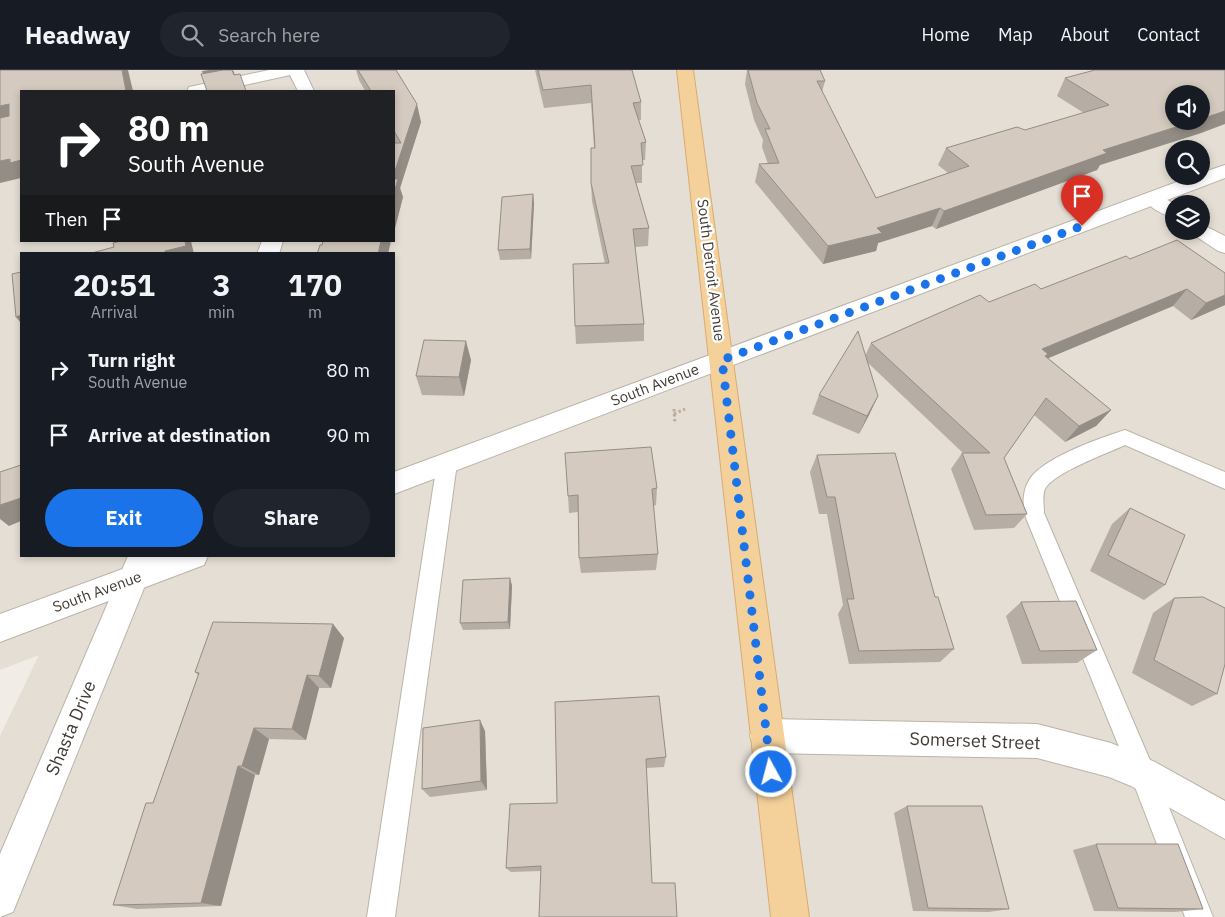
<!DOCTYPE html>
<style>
:root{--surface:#171b24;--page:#20242c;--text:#f1f3f6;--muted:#9ea1a6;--line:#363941;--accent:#1a73e8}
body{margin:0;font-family:"IBM Plex Sans",sans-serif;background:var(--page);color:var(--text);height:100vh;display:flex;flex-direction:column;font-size:19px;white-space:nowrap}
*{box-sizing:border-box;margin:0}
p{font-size:16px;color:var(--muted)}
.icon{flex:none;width:28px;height:28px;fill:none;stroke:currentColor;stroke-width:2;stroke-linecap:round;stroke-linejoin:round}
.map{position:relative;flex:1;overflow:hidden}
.panel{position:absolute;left:20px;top:182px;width:375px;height:305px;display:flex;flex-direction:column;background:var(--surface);border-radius:0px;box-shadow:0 2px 8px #0003}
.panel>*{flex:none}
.guide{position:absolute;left:20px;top:20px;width:375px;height:152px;border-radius:0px;box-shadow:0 2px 8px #0003;background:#202124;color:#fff;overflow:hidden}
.fabs{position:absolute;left:1165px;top:15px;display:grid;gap:10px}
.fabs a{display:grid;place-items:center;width:45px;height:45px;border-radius:50%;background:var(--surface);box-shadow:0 2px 8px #0003;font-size:25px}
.pin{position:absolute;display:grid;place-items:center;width:42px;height:42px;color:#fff;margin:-51px -21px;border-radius:50% 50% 50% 0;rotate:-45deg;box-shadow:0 0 5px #0007}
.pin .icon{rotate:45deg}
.me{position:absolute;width:55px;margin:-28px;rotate:353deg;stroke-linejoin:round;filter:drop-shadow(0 0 4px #0008)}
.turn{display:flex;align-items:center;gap:18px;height:105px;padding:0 25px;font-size:22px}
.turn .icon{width:65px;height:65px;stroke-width:2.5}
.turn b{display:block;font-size:35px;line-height:42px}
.then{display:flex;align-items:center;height:48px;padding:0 25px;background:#0003;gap:10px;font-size:19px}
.eta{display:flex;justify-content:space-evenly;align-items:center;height:85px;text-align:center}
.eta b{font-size:30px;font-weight:700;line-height:35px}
.cta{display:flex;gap:10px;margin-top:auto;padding:10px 25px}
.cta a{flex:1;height:58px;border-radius:30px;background:var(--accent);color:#fff;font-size:20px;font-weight:700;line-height:58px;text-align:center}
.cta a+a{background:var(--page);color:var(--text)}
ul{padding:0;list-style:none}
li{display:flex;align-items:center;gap:15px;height:65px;padding:0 25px}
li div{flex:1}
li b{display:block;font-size:19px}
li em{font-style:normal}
header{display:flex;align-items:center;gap:30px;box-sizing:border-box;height:70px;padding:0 25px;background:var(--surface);border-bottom:1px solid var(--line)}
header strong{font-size:24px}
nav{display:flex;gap:28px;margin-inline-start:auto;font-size:18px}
.search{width:350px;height:45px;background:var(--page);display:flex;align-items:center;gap:12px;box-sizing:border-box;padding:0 18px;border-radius:28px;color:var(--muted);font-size:19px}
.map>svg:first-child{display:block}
.residential{fill:#e4ded4;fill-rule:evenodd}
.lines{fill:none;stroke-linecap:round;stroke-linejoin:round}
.service-casing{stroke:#bbb3a9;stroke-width:2}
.minor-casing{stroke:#bbb3a9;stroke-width:2}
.tertiary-casing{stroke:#bbb3a9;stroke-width:2}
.primary-casing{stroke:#d8ac6d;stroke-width:2}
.path{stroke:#bcad9c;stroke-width:3;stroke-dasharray:2.5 2.5;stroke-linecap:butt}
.service{fill:#fff;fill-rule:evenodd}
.minor{fill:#fff;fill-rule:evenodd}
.tertiary{fill:#fff;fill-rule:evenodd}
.primary{fill:#f4d19b;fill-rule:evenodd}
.wall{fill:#b6aea4}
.shaded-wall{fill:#948d86}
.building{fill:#d4cabf;stroke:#948d86}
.route{stroke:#1a73e8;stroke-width:9;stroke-dasharray:0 16.2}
.labels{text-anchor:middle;stroke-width:4.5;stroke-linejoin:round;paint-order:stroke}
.street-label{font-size:15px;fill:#433c36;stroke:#fff}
.near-street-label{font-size:18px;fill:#433c36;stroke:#fff}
</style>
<header>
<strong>Headway</strong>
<div class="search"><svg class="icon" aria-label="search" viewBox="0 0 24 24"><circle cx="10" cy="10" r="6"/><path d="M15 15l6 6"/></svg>Search here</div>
<nav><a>Home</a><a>Map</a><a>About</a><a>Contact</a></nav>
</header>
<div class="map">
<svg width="1225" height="847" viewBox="0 0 1225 847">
<rect width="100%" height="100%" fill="#f1ece6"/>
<!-- residential -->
<path class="residential" d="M0 0H1225V847H0V666L39 585 0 600ZM21 21H394V171H21ZM1174 24H1201V51H1174ZM1174 79H1201V106H1174ZM1174 134H1201V161H1174ZM21 184H394V486H21Z"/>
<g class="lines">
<defs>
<g id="service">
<path d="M1125 360 1225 402V419L1125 375C1108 383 1053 403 1045 419 1042 426 1044 436 1044 443L1152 695 1213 847H1185L1130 704 1024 443C1023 430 1023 417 1032 406 1049 386 1100 368 1125 360Z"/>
<path d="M447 385 454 387 457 393 395 847H367L437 393 440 387Z"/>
</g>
<g id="minor">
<path d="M269 0H304L314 21H298L290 5 217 21H187L189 17Z"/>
<path d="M1154 123 1175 134 1174 148C1163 145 1150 138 1144 129L1147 125Z"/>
<path d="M1201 154 1225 166V183L1218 181 1194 165 1192 161H1201Z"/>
<path d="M262 171H283L279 184H257Z"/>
<path d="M128 486H157L13 842 0 847V784Z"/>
<path d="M767 649 1037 654 1111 673 1155 692 1225 731V769L1131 716 1109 707 1037 688 767 683 755 678 750 666 755 654Z"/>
</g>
<g id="tertiary">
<path d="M1225 95V108L394 424V402L1193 106H1201V103Z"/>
<path d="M158 486H208L204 495 0 572V544Z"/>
</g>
<path id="primary" d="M677 0H693L809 847H771Z"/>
</defs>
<!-- service casing -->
<use href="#service" class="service-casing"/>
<!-- minor casing -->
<use href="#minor" class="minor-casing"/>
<!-- tertiary casing -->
<use href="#tertiary" class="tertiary-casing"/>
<!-- primary casing -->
<use href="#primary" class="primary-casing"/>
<!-- path -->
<g class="path">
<path d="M674 339 675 354"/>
<path d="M674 344 685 339"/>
</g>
<!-- service -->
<use href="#service" class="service"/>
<!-- minor -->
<use href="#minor" class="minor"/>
<!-- tertiary -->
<use href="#tertiary" class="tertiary"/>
<!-- primary -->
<use href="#primary" class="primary"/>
</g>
<!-- wall -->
<g class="wall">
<path d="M356 0H396L421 52 400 118 403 127 394 162 395 73 394 71V21H365L359 10Z"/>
<path d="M535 0H632L641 32V50H639L646 72 645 90H642V113H636L649 158 648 176 635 177 644 254V271L576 274 575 256 605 194 592 131 591 113 594 78 591 33 544 38Z"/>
<path d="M747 0H820L825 11 822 22 876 128 948 103 938 95 946 78 1025 60 1084 43 1057 26 1065 8 1201 63 1100 95 1097 100 936 159 932 156 878 173 876 181 823 194 755 112 759 94H768L762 77 763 70 754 50 745 14Z"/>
<path d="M533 124 534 134 531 189 500 190 498 180Z"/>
<path d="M1130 189 1225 235 1191 250 1173 236 1048 288 1111 340 1096 356 1065 372 1034 345 1004 388 1027 444 1014 458 974 460 951 399 962 383H963L867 292 878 326 869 345 859 364 812 344 819 325 865 286 871 273 989 232 1041 219Z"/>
<path d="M471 290 464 326 422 325 416 306Z"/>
<path d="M817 385 935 527 954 579 940 592 849 594 838 544 843 535 827 444H819L810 402Z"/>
<path d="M657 418 656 435 653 436 658 484 656 500 581 503 579 488 578 442 569 443 568 426Z"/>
<path d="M1130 438 1165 515 1144 530 1090 501 1112 454Z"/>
<path d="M510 508 512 516 510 559 463 560 460 553Z"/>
<path d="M1174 528 1217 624 1192 636 1132 603 1153 543Z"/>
<path d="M1021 532 1097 580 1077 593 1022 594 1006 546Z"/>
<path d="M344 568 331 618H319L306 670 269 669 259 705H255L221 836 137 839 113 835 153 733 198 605 195 602Z"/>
<path d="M555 632 666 687 664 697 646 698 652 813 677 847 541 801 511 802 506 798 557 733Z"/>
<path d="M485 661 487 720 430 727 422 719Z"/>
<path d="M907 736 1009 839 989 842 913 841 894 743Z"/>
<path d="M1096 774 1203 839 1175 842 1094 841 1073 780Z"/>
</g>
<!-- shaded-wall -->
<g class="shaded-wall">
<path d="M122 0H128L133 21H126Z"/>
<path d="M209 0H233L235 5 206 11 202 1Z"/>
<path d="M9 34 21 51 0 58V36Z"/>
<path d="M417 34 421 52 400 118 403 127 394 162V104Z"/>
<path d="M1225 41V54L1201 63 1100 95 1097 100 936 159 944 141 1103 80 1195 51H1201V49Z"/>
<path d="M10 89 21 90V108L0 113V91Z"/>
<path d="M533 124 534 134 531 189 530 179Z"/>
<path d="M940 138 932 156 878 173 876 181 823 194 828 176 877 158Z"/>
<path d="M185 171H191L194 184H165V181Z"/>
<path d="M381 171H391L388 184H378Z"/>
<path d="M1187 219 1173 236 1044 290 1042 279Z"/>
<path d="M1225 225V235L1191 250 1206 233Z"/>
<path d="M21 245V253L16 247Z"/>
<path d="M466 271 471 290 464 326 459 307Z"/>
<path d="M878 326 869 345 859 364 867 346Z"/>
<path d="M1111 340 1096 356 1065 372 1079 356Z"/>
<path d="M21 428V451L9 456 0 449V435Z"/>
<path d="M510 508 512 516 510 559 508 552Z"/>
<path d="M333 554 344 568 331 618 319 606Z"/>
<path d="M307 605 319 618 306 670 292 659Z"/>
<path d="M480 650 485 661 487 720 481 711Z"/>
<path d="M254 658 269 669 259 705 242 696Z"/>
<path d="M238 696 255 705 221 836 201 833Z"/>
</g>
<!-- building -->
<g class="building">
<path d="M0 0H122L126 21H21V90L10 93V89L0 91V48L9 46V34L0 36Z"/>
<path d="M223 0H232L234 5 240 4 246 21H207L201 4Z"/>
<path d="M358 0H396L417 34 394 104V73H401L394 61V21H371Z"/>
<path d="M538 0H632L641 32 633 33 646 72 641 73 643 95 631 96 649 158 633 159 644 254 575 256 573 194 609 193 591 113V78H595L591 15 543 20Z"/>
<path d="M748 0H820L825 11H817L876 128 969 96 946 78 1017 57 1025 60 1109 35 1065 8 1095 0H1225V41L1201 49V24H1174V51H1195L1103 80 1107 83 944 141 940 138 877 158 882 163 828 176 759 94 779 93 765 59H770L757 33Z"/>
<path d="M394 109H398L394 123Z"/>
<path d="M533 124 530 179 498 180 502 127Z"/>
<path d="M1177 170 1225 203V225L1206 233 1187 219 1042 279 1048 284 1045 286 1111 340 1079 356 1046 328 1004 388 1027 444 986 445 962 383H990L871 273 980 225 989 232 1035 214 1041 219 1126 186 1130 189Z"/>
<path d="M121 171H185L186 176 165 181V184H88L114 177 113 173Z"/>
<path d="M323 171H381L378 184H317L320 175H322Z"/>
<path d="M21 202V245L16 247 12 204Z"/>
<path d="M858 261 878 326 867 346 819 325Z"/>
<path d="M424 270 466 271 459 307 416 306Z"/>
<path d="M651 377 657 418 652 419 658 484 579 488 578 425 568 426 565 383Z"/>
<path d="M895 383 935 527H938L954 579 859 581 847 529H854L835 427H827L817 385Z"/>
<path d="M21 395V428L0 435V402Z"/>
<path d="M1130 438 1185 465 1165 515 1108 485Z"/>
<path d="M510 508 508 552 460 553 463 510Z"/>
<path d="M1203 527 1225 538V594L1217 624 1154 590 1174 528Z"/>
<path d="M1076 531 1097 580 1040 581 1021 532Z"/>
<path d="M213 552 333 554 319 606 307 605 292 659 254 658 242 696H238L201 833 113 835 146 733H153L199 603 195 602Z"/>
<path d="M659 626 666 687 646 689 652 813H675L677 847H539L541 796 506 798 510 734 557 733 555 632Z"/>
<path d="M480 650 481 711 422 719 423 658Z"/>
<path d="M907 736H982L1009 839 928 838Z"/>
<path d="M1096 774H1178L1203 839 1118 838Z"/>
</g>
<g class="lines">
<!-- route -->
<path class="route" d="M771 702 722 290 1082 156"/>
</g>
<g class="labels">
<!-- street labels -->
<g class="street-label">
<text transform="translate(711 200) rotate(83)" y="5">South Detroit Avenue</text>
<text transform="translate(655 315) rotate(-21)" y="5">South Avenue</text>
<text transform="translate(97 522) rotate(-20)" y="5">South Avenue</text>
</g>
<!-- near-street labels -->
<g class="near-street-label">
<text transform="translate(71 658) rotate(-67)" y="6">Shasta Drive</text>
<text transform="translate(975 671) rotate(2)" y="6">Somerset Street</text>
</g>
</g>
</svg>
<div class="fabs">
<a><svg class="icon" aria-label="sound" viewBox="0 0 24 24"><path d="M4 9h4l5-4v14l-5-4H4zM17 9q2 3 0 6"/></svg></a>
<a><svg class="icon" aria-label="search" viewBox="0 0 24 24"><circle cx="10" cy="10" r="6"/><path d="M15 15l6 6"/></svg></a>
<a><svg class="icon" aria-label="layers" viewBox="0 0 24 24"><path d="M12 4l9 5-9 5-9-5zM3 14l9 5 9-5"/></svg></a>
</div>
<div class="pin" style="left:1082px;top:156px;background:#d93025"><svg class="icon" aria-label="arrive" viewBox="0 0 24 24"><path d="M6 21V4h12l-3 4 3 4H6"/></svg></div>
<svg class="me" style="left:771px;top:702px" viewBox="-20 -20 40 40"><circle r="17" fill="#1a73e8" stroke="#fff" stroke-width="3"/><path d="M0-11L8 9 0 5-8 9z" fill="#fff"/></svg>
<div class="guide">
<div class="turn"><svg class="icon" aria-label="right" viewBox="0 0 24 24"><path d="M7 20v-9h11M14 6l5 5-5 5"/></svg><div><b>80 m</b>South Avenue</div></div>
<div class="then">Then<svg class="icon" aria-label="arrive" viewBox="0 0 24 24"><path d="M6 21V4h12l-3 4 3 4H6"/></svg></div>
</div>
<section class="panel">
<div class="eta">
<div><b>20:51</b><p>Arrival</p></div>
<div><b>3</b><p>min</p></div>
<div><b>170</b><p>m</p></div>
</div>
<ul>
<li><svg class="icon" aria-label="right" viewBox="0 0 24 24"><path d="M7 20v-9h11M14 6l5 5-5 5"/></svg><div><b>Turn right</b><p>South Avenue</p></div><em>80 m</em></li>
<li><svg class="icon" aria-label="arrive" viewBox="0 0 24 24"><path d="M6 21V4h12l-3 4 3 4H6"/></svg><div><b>Arrive at destination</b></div><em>90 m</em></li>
</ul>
<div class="cta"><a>Exit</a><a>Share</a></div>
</section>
</div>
